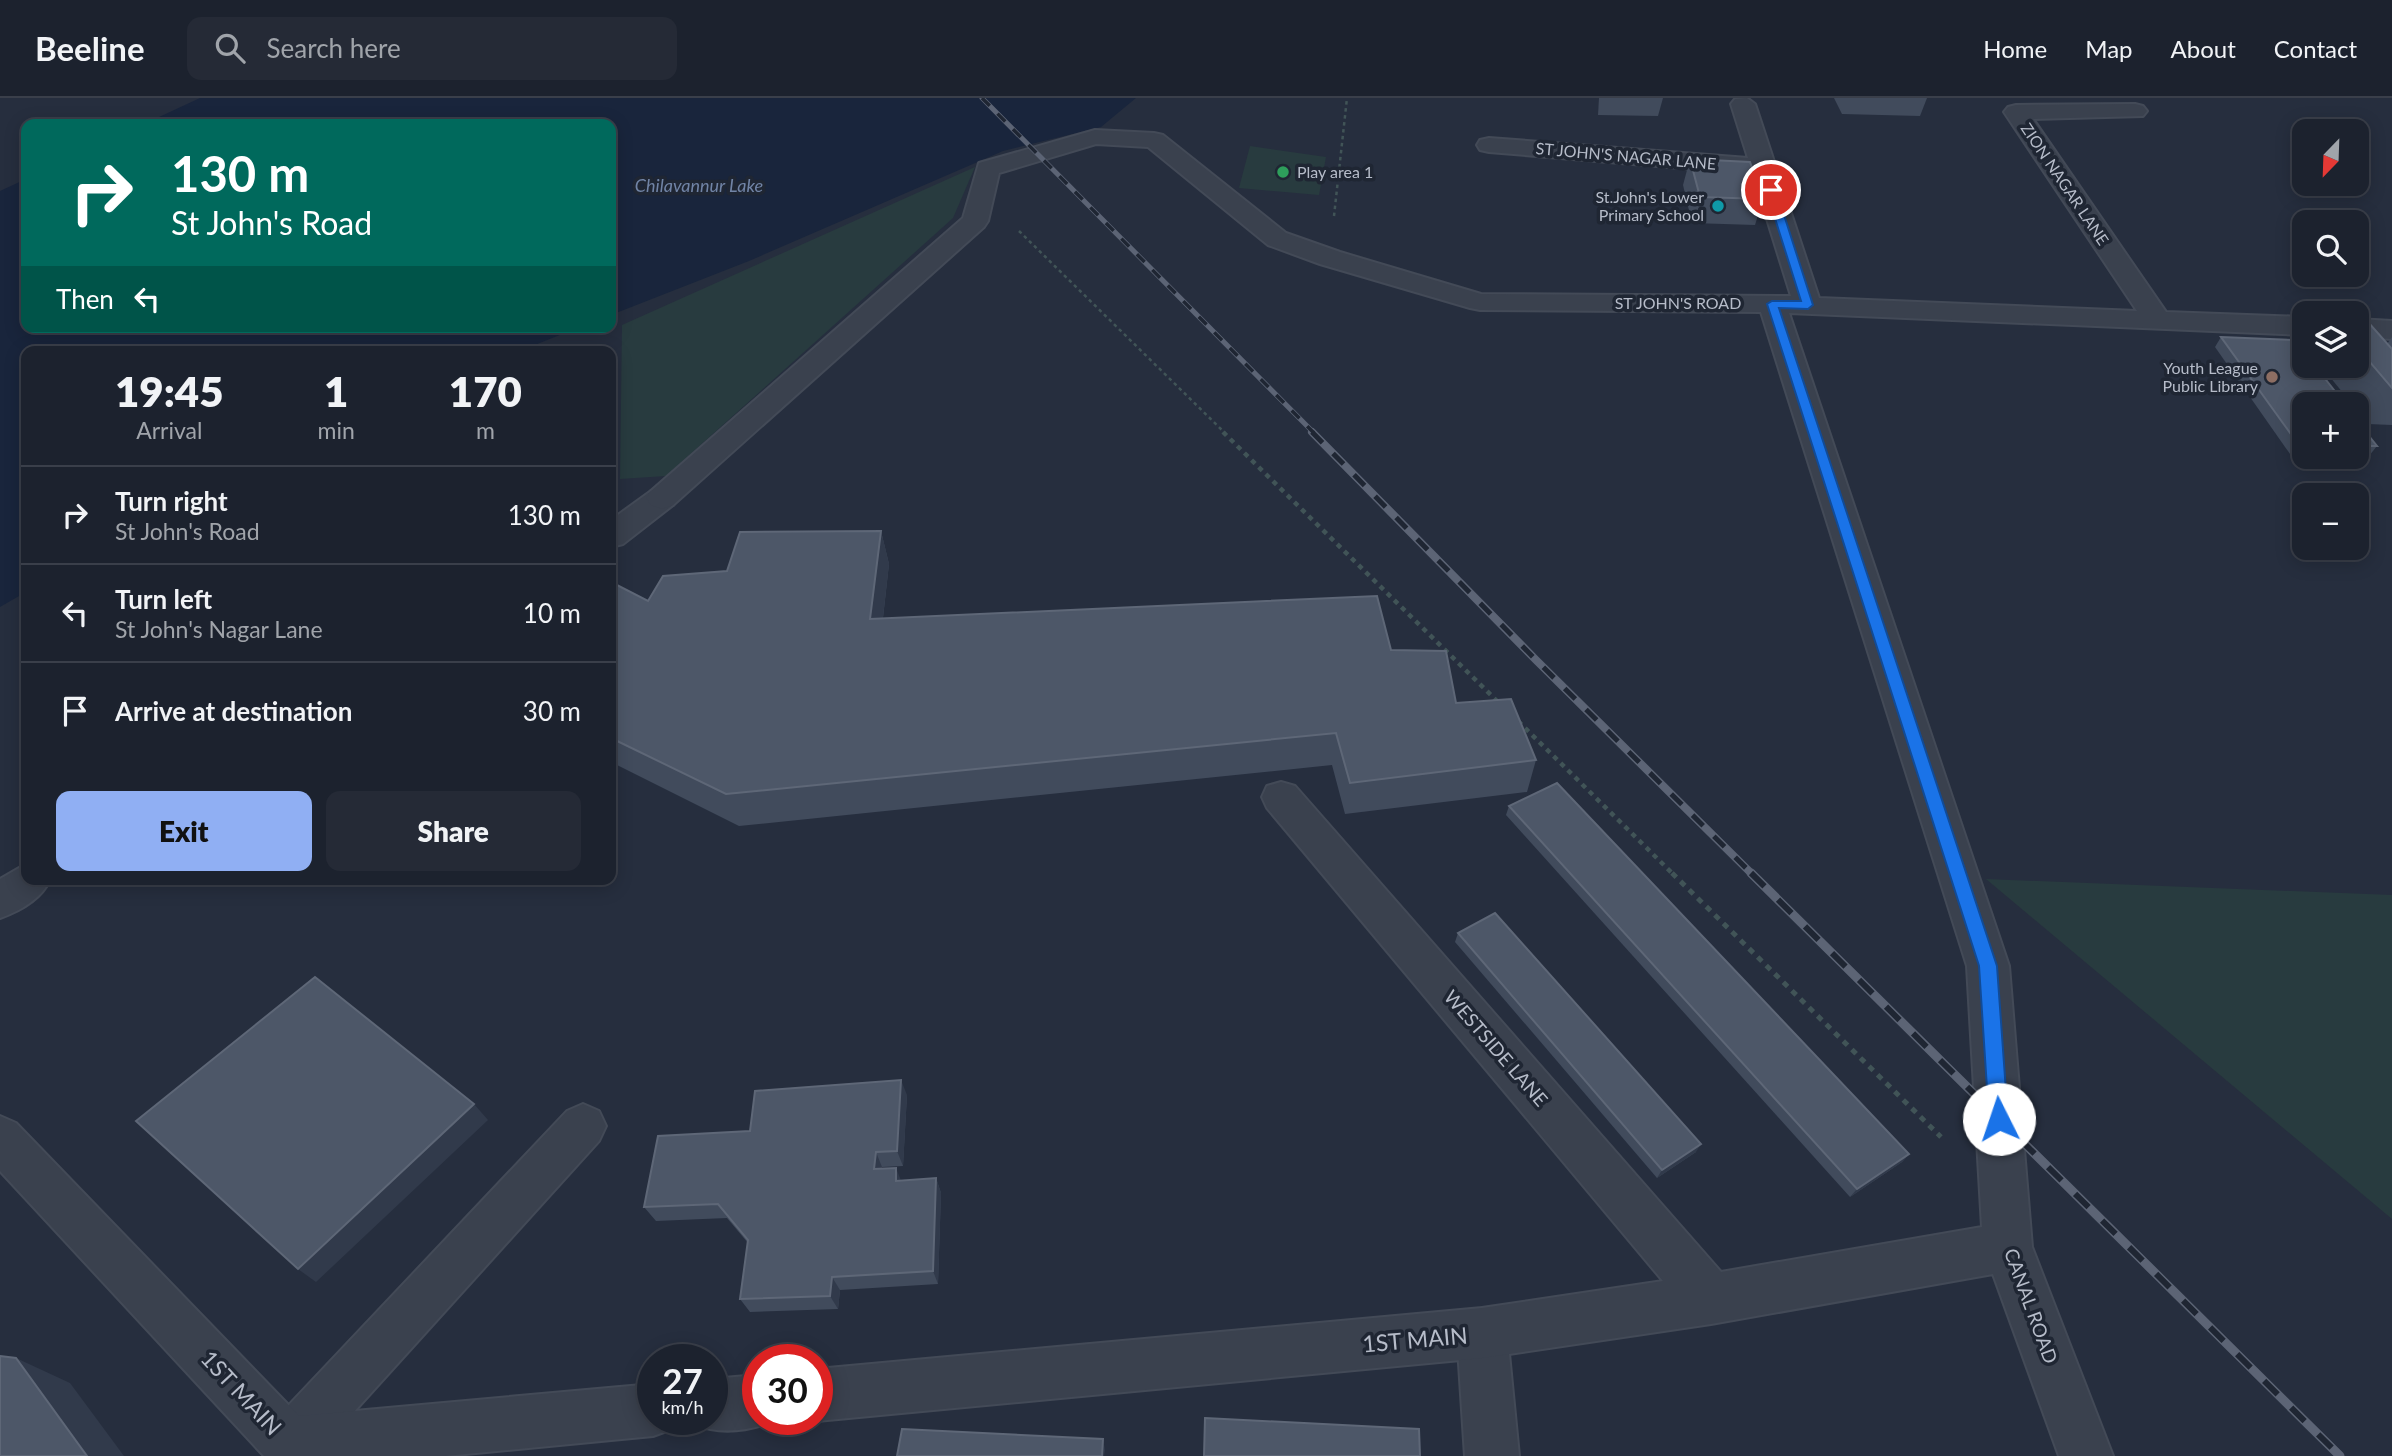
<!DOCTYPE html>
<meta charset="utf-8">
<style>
:root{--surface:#1c222e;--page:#252a36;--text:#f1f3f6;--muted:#a0a4aa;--line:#3a3f4a;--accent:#90aff3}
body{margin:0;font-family:Lato,sans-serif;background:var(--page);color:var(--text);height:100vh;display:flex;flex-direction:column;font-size:26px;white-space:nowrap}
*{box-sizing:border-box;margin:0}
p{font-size:23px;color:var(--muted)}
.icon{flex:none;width:38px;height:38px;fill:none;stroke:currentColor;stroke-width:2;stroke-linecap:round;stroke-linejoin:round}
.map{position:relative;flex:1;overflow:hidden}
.details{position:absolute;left:21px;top:248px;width:595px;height:539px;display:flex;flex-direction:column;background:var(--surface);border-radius:14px;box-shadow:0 4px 18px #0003,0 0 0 2px var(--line)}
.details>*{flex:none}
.hud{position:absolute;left:21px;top:21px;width:595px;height:214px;border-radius:14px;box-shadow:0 4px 18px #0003,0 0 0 2px var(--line);background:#00695c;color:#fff;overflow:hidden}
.needle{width:46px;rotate:203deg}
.buttons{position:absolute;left:2292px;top:21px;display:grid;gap:14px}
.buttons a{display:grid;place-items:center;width:77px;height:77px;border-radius:14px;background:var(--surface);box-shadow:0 4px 18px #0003,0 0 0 2px var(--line);font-size:35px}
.speed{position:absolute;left:637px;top:1246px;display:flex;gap:14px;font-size:35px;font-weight:700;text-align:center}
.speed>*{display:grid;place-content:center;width:91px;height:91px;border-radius:50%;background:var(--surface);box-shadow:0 4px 18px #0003,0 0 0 2px var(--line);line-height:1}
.speed small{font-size:18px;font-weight:400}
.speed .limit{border:10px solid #d22;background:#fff;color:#111}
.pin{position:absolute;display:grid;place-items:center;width:60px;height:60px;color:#fff;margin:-30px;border:4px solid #fff;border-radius:50%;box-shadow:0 2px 7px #0007}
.me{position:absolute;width:77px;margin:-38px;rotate:356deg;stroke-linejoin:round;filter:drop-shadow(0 0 5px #0008)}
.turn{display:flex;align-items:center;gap:24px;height:147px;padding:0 35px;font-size:32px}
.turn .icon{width:91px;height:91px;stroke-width:2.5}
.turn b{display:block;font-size:49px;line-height:60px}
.then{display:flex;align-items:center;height:66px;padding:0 35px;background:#0003;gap:14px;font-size:26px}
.eta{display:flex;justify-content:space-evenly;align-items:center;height:119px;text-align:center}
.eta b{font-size:42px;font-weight:800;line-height:49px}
.action{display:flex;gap:14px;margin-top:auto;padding:14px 35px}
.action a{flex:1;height:80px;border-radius:14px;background:var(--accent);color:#111;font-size:28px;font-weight:800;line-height:80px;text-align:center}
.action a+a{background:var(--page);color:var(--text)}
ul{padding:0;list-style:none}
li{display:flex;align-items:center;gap:21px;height:98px;padding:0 35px;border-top:2px solid var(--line)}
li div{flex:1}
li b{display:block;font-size:26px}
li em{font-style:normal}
header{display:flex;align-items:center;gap:42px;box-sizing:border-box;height:98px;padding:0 35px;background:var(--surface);border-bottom:2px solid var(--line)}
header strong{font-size:33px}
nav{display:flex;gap:38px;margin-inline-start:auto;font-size:24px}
.search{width:490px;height:63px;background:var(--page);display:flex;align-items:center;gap:18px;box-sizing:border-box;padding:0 24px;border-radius:14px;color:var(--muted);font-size:26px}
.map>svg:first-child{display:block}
.green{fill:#283b3f}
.water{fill:#19253c}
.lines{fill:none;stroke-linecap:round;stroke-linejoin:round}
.service-casing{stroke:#434a57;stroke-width:4}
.minor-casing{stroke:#434a57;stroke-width:4}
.path-far2{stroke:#415457;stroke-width:2.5;stroke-dasharray:3.5 3.5;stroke-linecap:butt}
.path-far1{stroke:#415457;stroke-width:4.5;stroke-dasharray:5 5;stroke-linecap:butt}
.path{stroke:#415457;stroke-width:5;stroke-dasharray:6 6;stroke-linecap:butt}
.service{fill:#3a414e;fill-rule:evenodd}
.minor{fill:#3a414e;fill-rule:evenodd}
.rail-far2-casing{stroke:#5c6475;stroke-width:5}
.rail-far1-casing{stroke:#5c6475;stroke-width:8}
.rail-casing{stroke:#5c6475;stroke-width:9}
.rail-far2{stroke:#1f2633;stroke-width:3.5;stroke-dasharray:11;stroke-linecap:butt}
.rail-far1{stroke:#1f2633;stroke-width:5;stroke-dasharray:15;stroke-linecap:butt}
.rail{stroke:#1f2633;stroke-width:6;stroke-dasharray:19;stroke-linecap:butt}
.wall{fill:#414b5c}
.shaded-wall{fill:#313a4b}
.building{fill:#4d5768;stroke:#5e6777;stroke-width:2}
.route{fill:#1a73e8;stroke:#114b97;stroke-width:2}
.leisure-dot{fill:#2e9e5b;stroke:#1f2633;stroke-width:2.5}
.culture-dot{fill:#0f9aa8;stroke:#1f2633;stroke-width:2.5}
.education-dot{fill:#8d6e63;stroke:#1f2633;stroke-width:2.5}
.labels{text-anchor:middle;stroke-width:7;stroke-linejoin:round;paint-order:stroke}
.far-street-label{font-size:16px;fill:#b6bcc9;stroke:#1f2633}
.far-poi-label{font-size:16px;fill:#b6bcc9;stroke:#1f2633;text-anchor:end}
.far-water-label{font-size:18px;font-style:italic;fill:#7184a6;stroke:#1f2633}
.street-label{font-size:19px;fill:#b6bcc9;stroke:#1f2633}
.near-street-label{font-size:23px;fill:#b6bcc9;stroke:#1f2633}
</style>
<header>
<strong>Beeline</strong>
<div class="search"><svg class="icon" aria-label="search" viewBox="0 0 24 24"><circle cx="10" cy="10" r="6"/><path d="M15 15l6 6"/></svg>Search here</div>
<nav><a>Home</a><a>Map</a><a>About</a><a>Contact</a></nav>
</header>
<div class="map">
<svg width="2392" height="1358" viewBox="0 0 2392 1358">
<rect width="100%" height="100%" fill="#262e3e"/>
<!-- green -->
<g class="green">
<path d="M1250 48 1326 59 1319 97 1239 90Z"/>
<path d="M975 69 953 120 666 378 620 381 622 227Z"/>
<path d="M1986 781 2392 797V1121Z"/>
</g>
<!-- water -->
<g class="water">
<path d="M200 0H1136L1101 29 1003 53 749 163 611 217V26H144Z"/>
<path d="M26 81V229H580L517 254H26V494L0 509V93Z"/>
</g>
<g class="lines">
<defs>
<g id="service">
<path d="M662 389 673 393 678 400 673 407 623 446 611 449V422L651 393Z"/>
<path d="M583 1006 599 1013 606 1028 599 1043 314 1358H267L262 1346 270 1327 567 1013Z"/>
<path d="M1482 1210 1500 1217 1507 1235 1519 1358H1465L1457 1235 1464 1217Z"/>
</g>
<g id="minor">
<path d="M1747 0 1755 6 1819 200 2137 213 2004 14 2008 9 2016 7 2135 6 2143 8 2147 13 2143 18 2033 21 2166 214 2305 219V237L1789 215 2009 868 2032 1149 2113 1358H2059L1993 1176 1711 1226 1482 1260 817 1323 812 1321H817V1271L1482 1210 1663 1183 1267 710 1262 699 1267 688 1281 684 1295 688 1721 1174 1982 1129 1967 868 1761 214 1480 212 1470 210 1320 166 1268 147 1148 49 1096 46 999 75 988 123 984 129 673 407 662 411 651 407 646 400 651 393 963 120 979 65 1095 32 1154 35 1163 37 1286 135 1340 154 1481 196 1791 198 1753 76 1489 54 1480 52 1477 47 1480 42 1489 40 1748 60 1731 6 1735 1Z"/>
<path d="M2357 221 2392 223V241L2357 239Z"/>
<path d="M26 766V782H50C41 801 20 813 0 820V781Z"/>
<path d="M0 1018 16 1025 299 1318 653 1286V1321H675L672 1331 653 1338 445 1358H264L0 1073Z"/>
<path d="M758 1277V1321L777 1322C750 1333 720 1337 693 1326L692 1321H712V1281Z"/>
</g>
</defs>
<!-- service casing -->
<use href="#service" class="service-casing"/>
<!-- minor casing -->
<use href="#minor" class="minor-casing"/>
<!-- path-far2 -->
<g class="path-far2">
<path d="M1334 118 1347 0"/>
<path d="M1019 133 1225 335"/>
</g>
<!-- path-far1 -->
<g class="path-far1">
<path d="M1223 334 1499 605"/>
<path d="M1518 623 1674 777"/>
</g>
<!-- path -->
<path class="path" d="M1672 775 1941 1039"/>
<!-- service -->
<use href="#service" class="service"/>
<!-- minor -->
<use href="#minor" class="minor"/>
<defs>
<path id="rail-far2" d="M982 0 1314 335"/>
<path id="rail-far1" d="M1312 334 1536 562 1753 777"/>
<path id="rail" d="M1751 775 2340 1358"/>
</defs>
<!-- rail-far2 casing -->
<use href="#rail-far2" class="rail-far2-casing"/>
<!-- rail-far1 casing -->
<use href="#rail-far1" class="rail-far1-casing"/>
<!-- rail casing -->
<use href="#rail" class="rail-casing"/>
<!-- rail-far2 -->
<use href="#rail-far2" class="rail-far2"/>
<!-- rail-far1 -->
<use href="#rail-far1" class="rail-far1"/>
<!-- rail -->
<use href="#rail" class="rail"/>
</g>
<!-- wall -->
<g class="wall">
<path d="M1599 0H1663L1658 18 1598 17Z"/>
<path d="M1834 0H1927L1920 18 1842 16Z"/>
<path d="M1690 61 1763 101 1755 127 1692 125 1683 87Z"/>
<path d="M2357 223 2387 246 2392 239V327L2368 326 2357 312V306H2352L2321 268H2357Z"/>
<path d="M2221 239 2305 306V356H2290L2215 249Z"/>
<path d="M2357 323 2377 348 2369 358H2357Z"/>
<path d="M881 433 889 466 883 520 1391 552 1456 605 1536 662 1527 694 1345 716 1332 667 739 728 611 664V484L648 503 727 473Z"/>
<path d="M1509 708 1909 1056 1902 1064 1850 1099 1506 717Z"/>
<path d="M1458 835 1696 1054 1657 1080 1455 844Z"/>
<path d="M907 997 903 1068 882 1069V1071L901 1083 936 1080 941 1095 938 1186 840 1192 838 1211 750 1214 740 1201 748 1145 727 1120 656 1123 644 1109 750 1033Z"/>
</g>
<!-- shaded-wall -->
<g class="shaded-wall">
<path d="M881 433 889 466 879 554 870 521Z"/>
<path d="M325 782H333L328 786Z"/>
<path d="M901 982 907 997 903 1068 897 1053Z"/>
<path d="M474 1006 488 1022 316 1184 298 1171Z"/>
<path d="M1701 1046 1696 1054 1657 1080 1662 1072Z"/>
<path d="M876 1054 882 1069 880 1086 874 1071Z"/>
<path d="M1909 1056 1902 1064 1850 1099 1857 1091Z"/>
<path d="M896 1070 902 1085 896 1083Z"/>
<path d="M936 1080 941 1095 938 1186 933 1173Z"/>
<path d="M832 1179 840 1192 838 1211 830 1198Z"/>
<path d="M16 1260 70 1285 124 1358H87Z"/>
<path d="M1103 1341 1105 1352 1104 1358H1102Z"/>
</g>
<!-- building -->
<g class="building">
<path d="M1690 61 1750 64 1763 101 1700 99Z"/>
<path d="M2357 223 2368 224 2392 251V290L2357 249Z"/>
<path d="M2221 239 2294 242 2305 255V268H2315L2345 306H2305V346H2298Z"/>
<path d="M2357 323 2377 348H2357Z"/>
<path d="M881 433 870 521 1377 498 1391 552 1446 553 1456 605 1511 601 1536 662 1350 685 1336 635 726 696 611 640V484L648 503 663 478 727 473 740 434Z"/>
<path d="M1557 685 1909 1056 1857 1091 1509 708Z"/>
<path d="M1495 815 1701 1046 1662 1072 1458 835Z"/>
<path d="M315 879 474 1006 298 1171 136 1023Z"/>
<path d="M901 982 897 1053 876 1054 874 1071 896 1070V1083L936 1080 933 1173 832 1179 830 1198 740 1201 748 1142 718 1106 644 1109 658 1038 750 1033 755 993Z"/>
<path d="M0 1258 16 1260 87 1358H0Z"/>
<path d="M1205 1320 1419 1331 1420 1358H1204Z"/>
<path d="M902 1331 1103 1341 1102 1358H897Z"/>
</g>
<!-- route -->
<path class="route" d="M1771 89 1776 92 1813 207 1808 211 1779 210 1997 868 2008 1021 2006 1028 1999 1030 1992 1028 1989 1021 1979 868 1767 206 1772 203H1801L1766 92Z"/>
<!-- markers -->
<circle class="leisure-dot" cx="1283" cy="74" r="7"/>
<circle class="culture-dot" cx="1718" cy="108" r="7"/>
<circle class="education-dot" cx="2272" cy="279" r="7"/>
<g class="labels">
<!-- far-street labels -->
<g class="far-street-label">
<text transform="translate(1626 58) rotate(5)" y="6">ST JOHN'S NAGAR LANE</text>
<text transform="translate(2065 86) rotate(56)" y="6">ZION NAGAR LANE</text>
<text x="1678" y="211">ST JOHN'S ROAD</text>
</g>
<!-- far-poi labels -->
<g class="far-poi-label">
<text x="1297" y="80" text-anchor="start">Play area 1</text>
<text x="1704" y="105">St.John's Lower<tspan x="1704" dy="18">Primary School</tspan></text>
<text x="2258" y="276">Youth League<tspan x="2258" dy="18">Public Library</tspan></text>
</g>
<!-- far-water labels -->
<g class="far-water-label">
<text x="699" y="94">Chilavannur Lake</text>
</g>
<!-- street labels -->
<g class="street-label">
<text transform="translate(1496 950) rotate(49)" y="7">WESTSIDE LANE</text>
<text transform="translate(2031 1208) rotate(70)" y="7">CANAL ROAD</text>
</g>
<!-- near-street labels -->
<g class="near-street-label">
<text transform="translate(1415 1242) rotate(-5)" y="8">1ST MAIN</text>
<text transform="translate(241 1295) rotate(47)" y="8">1ST MAIN</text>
</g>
</g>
</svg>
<div class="buttons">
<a><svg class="needle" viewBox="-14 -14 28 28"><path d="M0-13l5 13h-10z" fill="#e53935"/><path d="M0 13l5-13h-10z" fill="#a0a4aa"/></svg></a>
<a><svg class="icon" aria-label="search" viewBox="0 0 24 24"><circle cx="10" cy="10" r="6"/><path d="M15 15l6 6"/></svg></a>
<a><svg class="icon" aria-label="layers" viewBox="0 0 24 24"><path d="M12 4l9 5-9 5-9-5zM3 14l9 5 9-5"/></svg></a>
<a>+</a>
<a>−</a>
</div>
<div class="speed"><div>27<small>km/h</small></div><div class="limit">30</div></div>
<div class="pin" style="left:1771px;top:92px;background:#d93025"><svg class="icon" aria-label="arrive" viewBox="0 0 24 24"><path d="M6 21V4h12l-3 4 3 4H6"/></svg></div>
<svg class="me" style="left:1999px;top:1021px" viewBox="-20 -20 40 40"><circle r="19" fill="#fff"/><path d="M0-13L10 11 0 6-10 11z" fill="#1a73e8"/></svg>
<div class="hud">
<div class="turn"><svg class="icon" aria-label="right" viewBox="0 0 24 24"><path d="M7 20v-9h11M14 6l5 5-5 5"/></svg><div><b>130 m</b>St John's Road</div></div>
<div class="then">Then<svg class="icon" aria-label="left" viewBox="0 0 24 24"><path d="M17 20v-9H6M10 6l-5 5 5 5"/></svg></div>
</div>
<section class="details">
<div class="eta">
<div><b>19:45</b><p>Arrival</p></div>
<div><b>1</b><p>min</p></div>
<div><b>170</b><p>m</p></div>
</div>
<ul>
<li><svg class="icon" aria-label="right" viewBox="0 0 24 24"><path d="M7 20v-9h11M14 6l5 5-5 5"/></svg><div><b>Turn right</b><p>St John's Road</p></div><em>130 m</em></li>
<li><svg class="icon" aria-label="left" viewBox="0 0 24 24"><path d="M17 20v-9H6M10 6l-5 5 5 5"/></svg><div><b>Turn left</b><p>St John's Nagar Lane</p></div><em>10 m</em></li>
<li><svg class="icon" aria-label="arrive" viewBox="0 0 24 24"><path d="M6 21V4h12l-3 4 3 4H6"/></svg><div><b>Arrive at destination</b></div><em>30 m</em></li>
</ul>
<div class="action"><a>Exit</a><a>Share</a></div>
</section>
</div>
